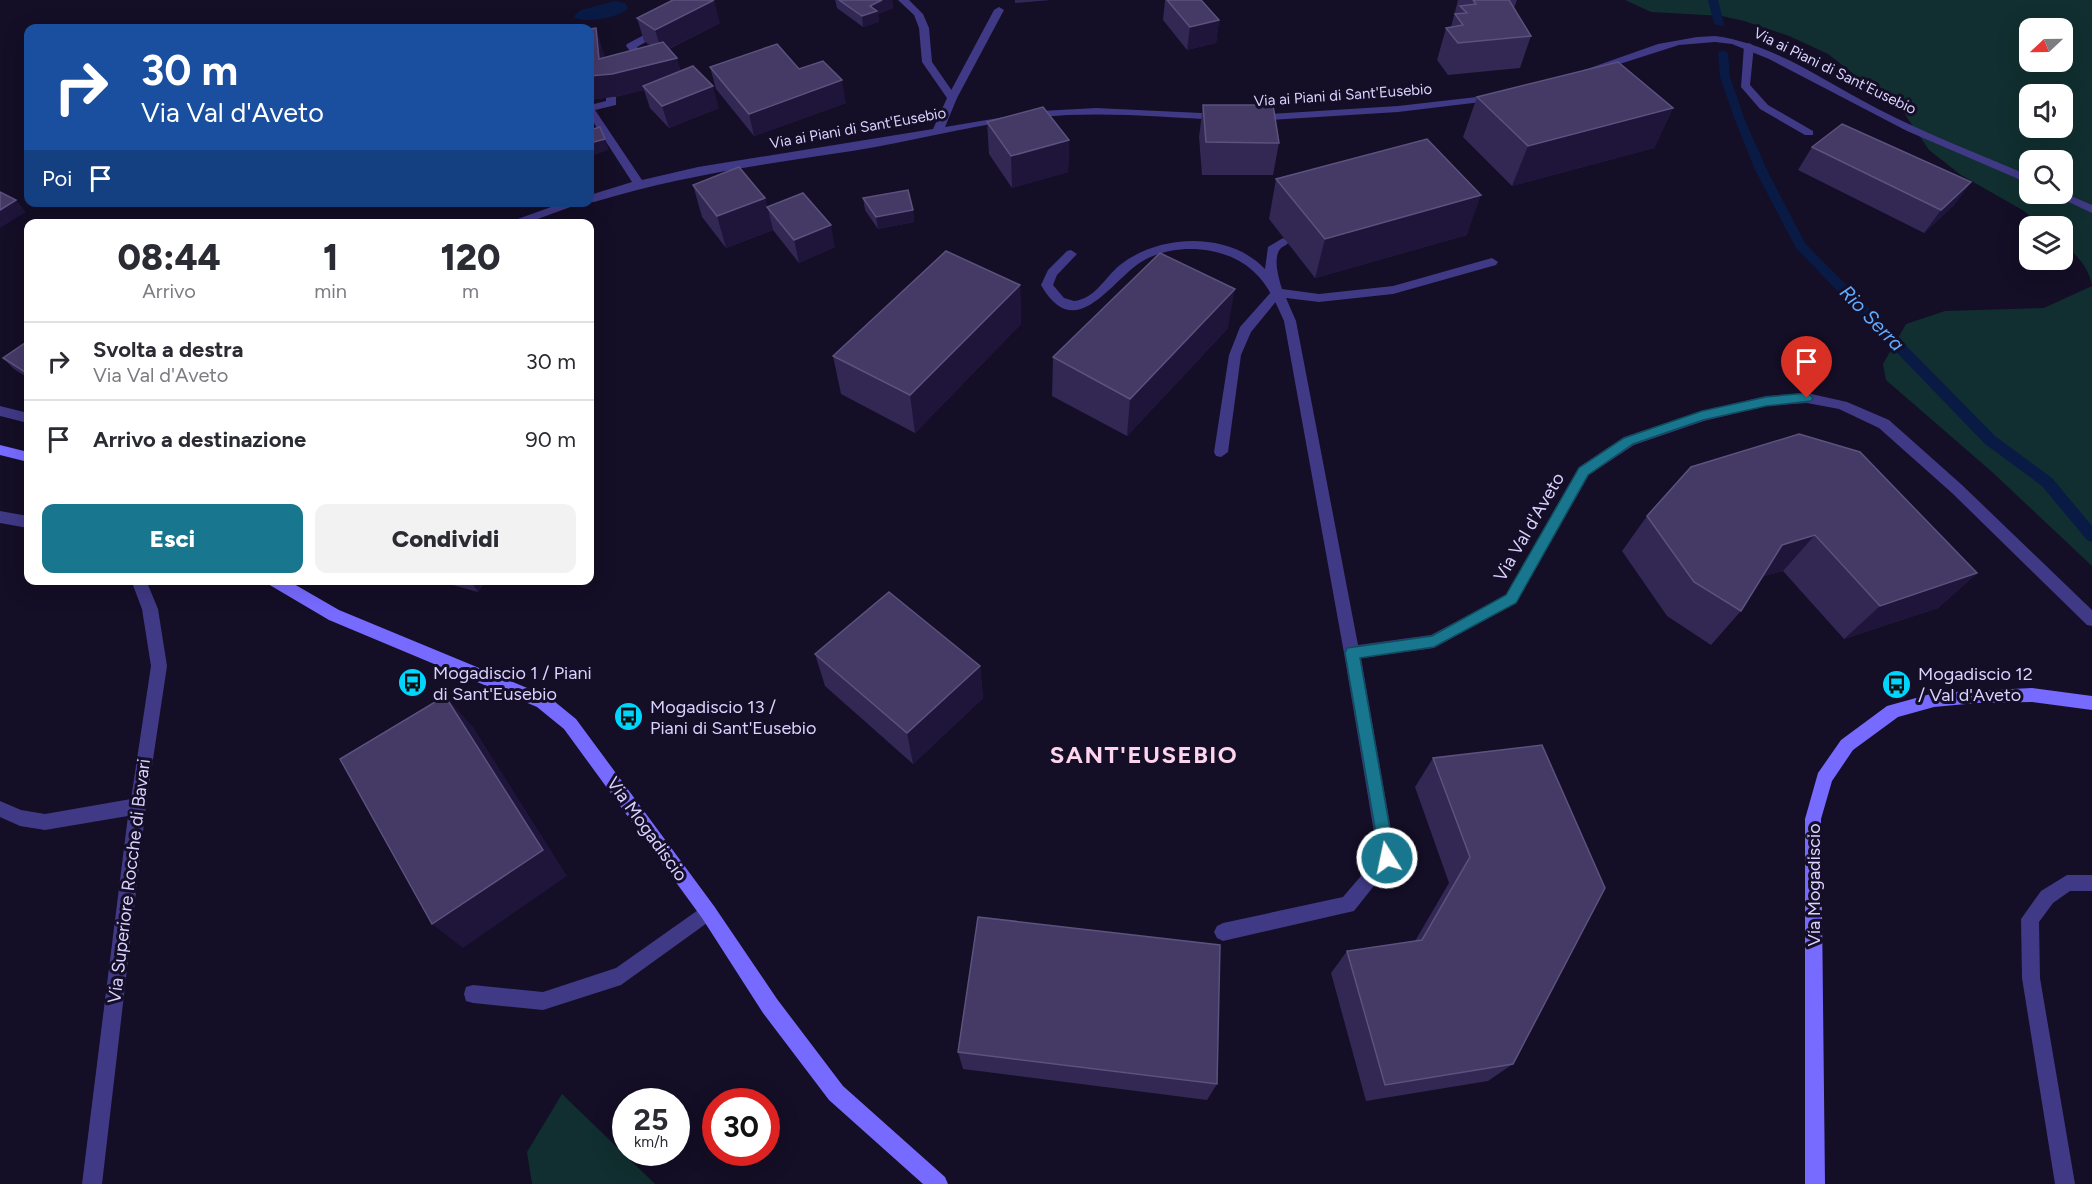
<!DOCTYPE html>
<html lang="it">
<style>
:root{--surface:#fff;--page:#f2f2f3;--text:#2b2b33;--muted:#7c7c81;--line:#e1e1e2;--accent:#18778e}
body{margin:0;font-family:Figtree,sans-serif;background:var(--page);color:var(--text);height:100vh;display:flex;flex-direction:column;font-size:22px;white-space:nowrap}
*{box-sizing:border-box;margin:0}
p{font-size:20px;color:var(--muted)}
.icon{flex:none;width:33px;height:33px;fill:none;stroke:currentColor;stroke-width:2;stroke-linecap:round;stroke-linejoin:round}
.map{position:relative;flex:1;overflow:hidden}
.side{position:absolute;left:24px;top:219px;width:570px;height:366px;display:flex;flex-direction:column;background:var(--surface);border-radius:12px;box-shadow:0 6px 24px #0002}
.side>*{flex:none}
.banner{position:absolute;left:24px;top:24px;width:570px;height:183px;border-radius:12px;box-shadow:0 6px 24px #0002;background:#1a4fa0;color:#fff;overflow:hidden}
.needle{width:39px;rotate:248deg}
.fabs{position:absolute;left:2019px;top:18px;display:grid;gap:12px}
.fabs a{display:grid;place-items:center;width:54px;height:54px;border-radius:12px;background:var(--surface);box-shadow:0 6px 24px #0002;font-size:30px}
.speed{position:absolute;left:612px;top:1088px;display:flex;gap:12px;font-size:30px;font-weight:700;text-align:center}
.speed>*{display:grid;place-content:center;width:78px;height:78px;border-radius:50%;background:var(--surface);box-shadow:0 6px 24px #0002;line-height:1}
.speed small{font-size:15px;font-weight:400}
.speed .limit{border:9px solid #d22;background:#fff;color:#111}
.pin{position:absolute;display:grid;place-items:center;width:51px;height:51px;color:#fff;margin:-62px -26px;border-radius:50% 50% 50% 0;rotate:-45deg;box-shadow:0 0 6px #0007}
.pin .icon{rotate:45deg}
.me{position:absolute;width:66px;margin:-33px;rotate:350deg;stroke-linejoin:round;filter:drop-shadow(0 0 4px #0008)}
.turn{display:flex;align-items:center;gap:21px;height:126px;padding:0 18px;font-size:27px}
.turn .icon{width:78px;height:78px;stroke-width:2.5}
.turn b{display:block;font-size:42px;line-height:51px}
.then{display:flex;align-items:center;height:57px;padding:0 18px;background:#0003;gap:12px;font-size:22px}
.eta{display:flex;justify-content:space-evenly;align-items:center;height:102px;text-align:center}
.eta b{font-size:36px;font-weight:800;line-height:42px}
.button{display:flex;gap:12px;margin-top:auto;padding:12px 18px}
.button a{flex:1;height:69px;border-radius:12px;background:var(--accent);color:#fff;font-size:24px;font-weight:800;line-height:69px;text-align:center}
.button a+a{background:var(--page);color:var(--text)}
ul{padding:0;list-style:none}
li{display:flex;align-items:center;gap:18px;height:78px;padding:0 18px;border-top:2px solid var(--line)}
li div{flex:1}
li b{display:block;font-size:22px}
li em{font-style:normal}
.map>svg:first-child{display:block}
.green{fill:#112f30;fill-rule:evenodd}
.water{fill:#091b44}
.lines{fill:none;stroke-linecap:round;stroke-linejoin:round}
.stream{fill:#091b44;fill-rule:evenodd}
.lane{fill:#403985;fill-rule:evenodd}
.street{fill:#403985;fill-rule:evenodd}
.secondary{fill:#776aff;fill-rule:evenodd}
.wall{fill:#332754}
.shaded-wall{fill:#1f153a}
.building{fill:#453966;stroke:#5c527e;stroke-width:1.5}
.route{fill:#18778e;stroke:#104d5c;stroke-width:1.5}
.labels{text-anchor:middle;stroke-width:6;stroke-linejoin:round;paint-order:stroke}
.far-street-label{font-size:15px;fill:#dbd3ff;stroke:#140e26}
.street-label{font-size:18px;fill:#dbd3ff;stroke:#140e26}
.poi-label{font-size:18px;fill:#dbd3ff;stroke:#140e26;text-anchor:start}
.water-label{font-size:20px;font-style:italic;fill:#61acff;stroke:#140e26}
.district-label{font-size:24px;font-weight:bold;letter-spacing:1.5px;fill:#ffd5ed;stroke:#140e26}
</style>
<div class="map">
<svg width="2092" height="1184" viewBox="0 0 2092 1184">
<rect width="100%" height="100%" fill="#140e26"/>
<!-- green -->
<g class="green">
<path d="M1625 0H2092V285C2088 266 2077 256 2063 243L2062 226H2042L2024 211 1961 175 1929 150 1904 113 1828 54 1789 36 1744 21 1722 16 1651 12ZM2030 28H2062V62H2030ZM2030 94H2062V128H2030ZM2030 160H2062V194H2030Z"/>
<path d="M2092 286V566L1991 471 1886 380 1883 364 1906 324 1945 311 2044 308Z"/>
<path d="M562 1094 655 1184H532L527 1152Z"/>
</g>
<!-- water -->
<path class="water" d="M614 1 625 3 628 8C619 18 587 23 575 18L574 16 581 10Z"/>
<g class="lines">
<!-- stream -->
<g class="stream">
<path d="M1708 0H1718L1724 24 1723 26 1714 24Z"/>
<path d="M1723 50 1728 53 1730 77 1745 120 1767 170 1805 243 1995 436 2052 478 2092 526V542L2087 540 2042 486 1985 444 1796 248 1755 170 1735 120 1720 77 1718 53Z"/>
</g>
<!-- lane -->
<g class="lane">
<path d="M999 7 1004 10 957 98 952 101 948 100 947 98 994 10Z"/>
<path d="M1749 43 1754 46 1750 85 1768 105 1813 131V135H1805L1760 109 1741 87 1744 46Z"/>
<path d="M1277 289 1283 293 1251 332 1241 355 1228 452 1221 457 1216 456 1214 452 1229 355 1240 327 1273 290Z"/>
<path d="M708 903 714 906 717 912 714 918 621 985 543 1010 473 1003 466 1001 464 994 466 987 473 985 543 992 616 968Z"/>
</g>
<!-- street -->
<g class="street">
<path d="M898 0H909L923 14 929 28 932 62 957 98 945 127 1041 111 1096 108 1222 114 1227 117 1222 120C1162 117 1100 111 1040 117 977 124 915 141 852 151 765 164 679 176 594 202H589L590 195 632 182 590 117V105L606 101V97L611 94 616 97V105L595 110 642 180 698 167 933 129 947 98 922 62 919 28 914 15Z"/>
<path d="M657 28 666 30 637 47 646 57 636 66H628V62L635 57 626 46 627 44Z"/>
<path d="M1715 36C1775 44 1825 82 1878 109 1927 134 1979 154 2030 176V184L1907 131 1769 59 1732 44 1715 42 1679 45 1579 77 1570 75 1658 44 1697 37Z"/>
<path d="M1494 95 1499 98 1498 100 1398 112 1255 121 1250 118 1255 115 1398 106Z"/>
<path d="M2062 192 2092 205V213L2052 194H2062Z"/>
<path d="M565 202H584L524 224H504Z"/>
<path d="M1283 238 1289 242C1287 245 1283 246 1281 248 1272 257 1279 279 1282 289L1319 294 1393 286 1492 258 1498 262 1496 265 1393 294 1319 302 1286 298 1296 321 1358 645 1431 635 1506 595 1579 467 1624 437 1702 411 1766 396 1807 393 1847 402 1889 420 1962 485 2092 610V626L2087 625 1952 493 1879 428 1839 409 1807 403 1766 406 1704 421 1634 445 1589 475 1516 603 1434 648 1361 658 1396 858 1354 911 1223 941 1217 938 1214 932 1217 926 1223 923 1343 897 1378 856 1344 653 1284 321C1276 303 1268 284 1253 271 1225 245 1173 242 1141 262 1110 282 1075 345 1041 285L1048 270 1067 251 1071 250 1077 254 1057 275 1053 285 1064 298 1074 301C1095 299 1105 277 1120 265 1159 234 1229 231 1265 269L1268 247Z"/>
<path d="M0 406 28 413V423L0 416Z"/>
<path d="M0 511 28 516V528L0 523Z"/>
<path d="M131 580H146L158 609 167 666 146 806 102 1184H82L128 816 45 830 20 826 0 817V801L21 810 45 814 131 799 151 666 142 609Z"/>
<path d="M2067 875H2092V891H2070L2053 903 2039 922 2040 978 2075 1184H2055L2022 978 2021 919 2041 891Z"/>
</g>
<!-- secondary -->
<g class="secondary">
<path d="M0 445 28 452V462L0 455Z"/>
<path d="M266 580H287L339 610 549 697 576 719 714 906 777 999 843 1086 945 1177 948 1184H923L829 1100 763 1013 702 918 564 729 537 707 329 620 268 584Z"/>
<path d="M2032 688 2092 696V710L2032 702 1977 703 1934 707 1898 717 1853 750 1832 781 1821 819 1825 1184H1805V819L1818 773 1841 740 1887 706 1934 693Z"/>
</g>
</g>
<!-- wall -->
<g class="wall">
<path d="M835 0H892L893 8 878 14 879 22 863 27 837 8Z"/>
<path d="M1015 0H1051L1015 3Z"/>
<path d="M1165 0H1201L1219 20 1216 43 1187 50 1163 20Z"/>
<path d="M1458 0H1517L1514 8 1531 36 1520 68 1448 75 1437 60 1446 28 1451 27Z"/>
<path d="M637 18 720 23 669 49 681 71 719 108 669 128 650 108 644 90 619 96 590 100 603 51 604 58 651 46 644 41Z"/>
<path d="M710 67 799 69 846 103 754 136 716 89Z"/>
<path d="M1477 97 1673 108 1654 148 1512 186 1463 137Z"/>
<path d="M1203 105 1279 143 1273 175H1202L1199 137Z"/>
<path d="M987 122 1069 140 1068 172 1012 188 989 154Z"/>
<path d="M1812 147 1971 182 1954 205 1924 233 1798 170Z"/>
<path d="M1276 179 1467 235 1315 278 1269 219Z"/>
<path d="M693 185 765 198 773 230 726 248 702 217Z"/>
<path d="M863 198 913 210 914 222 878 229 865 210Z"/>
<path d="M767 207 835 247 799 263 773 230Z"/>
<path d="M1020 285 1021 324 915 433 841 394 833 356Z"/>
<path d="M1228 328 1127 436 1052 396 1053 357Z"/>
<path d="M28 341V378L14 369 3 358Z"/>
<path d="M1691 467 1977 573 1938 608 1844 639 1783 571 1763 576 1741 611 1711 645 1667 616 1622 551 1647 516Z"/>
<path d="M435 580H486L478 592Z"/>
<path d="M815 654 980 666 983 698 913 764 825 686Z"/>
<path d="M1542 745 1513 1064 1488 1081 1366 1101 1331 973 1347 951 1415 941 1449 883 1415 787 1433 758Z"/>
<path d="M958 1052 1217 1084 1207 1100 963 1069Z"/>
</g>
<!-- shaded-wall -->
<g class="shaded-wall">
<path d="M714 0 720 23 662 52 655 30Z"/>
<path d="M882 0H892L893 8 878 14 879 22 863 27 862 16 870 6Z"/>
<path d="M1219 20 1216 43 1187 50 1190 27Z"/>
<path d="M596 28 603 51 606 74 677 58 684 81 643 86 644 90 619 96 590 100V76Z"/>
<path d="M842 80 846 103 754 136 749 114Z"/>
<path d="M713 86 719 108 669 128 662 106Z"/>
<path d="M1673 108 1654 148 1512 186 1528 146Z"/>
<path d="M605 139 609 150 590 156V143Z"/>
<path d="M1069 140 1068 172 1012 188 1011 156Z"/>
<path d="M1971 182 1954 205 1924 233 1941 210Z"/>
<path d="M1481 195 1467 235 1315 278 1325 239Z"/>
<path d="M765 198 773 230 726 248 717 216Z"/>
<path d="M16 200 26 212 0 228V210Z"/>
<path d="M913 210 914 222 878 229 876 217Z"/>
<path d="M831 225 835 247 799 263 794 240Z"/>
<path d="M1020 285 1021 324 915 433 910 395Z"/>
<path d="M1235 289 1228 328 1127 436 1130 399Z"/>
<path d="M1815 535 1783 571 1752 580 1782 545Z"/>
<path d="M1977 573 1938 608 1844 639 1880 606Z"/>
<path d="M470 580H486L478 592Z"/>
<path d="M980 666 983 698 913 764 907 733Z"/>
<path d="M445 696 473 727 567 876 463 948 432 924Z"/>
</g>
<!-- building -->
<g class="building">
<path d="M673 0H714L655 30 637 18Z"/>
<path d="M839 0H882L870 6 877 11 862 16Z"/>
<path d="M1167 0H1201L1219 20 1190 27Z"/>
<path d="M1473 0H1509L1531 36 1458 43 1446 28 1463 25 1455 14 1467 13 1460 6 1476 4Z"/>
<path d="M596 28 599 59 663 42 677 58 612 74 590 76V29Z"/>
<path d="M777 44 799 69 823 61 842 80 749 114 710 67Z"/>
<path d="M1618 62 1673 108 1528 146 1477 97Z"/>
<path d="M693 66 713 86 662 106 643 86Z"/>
<path d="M1203 105H1273L1279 143 1206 142Z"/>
<path d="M1043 107 1069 140 1011 156 987 122Z"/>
<path d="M1842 124 1971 182 1941 210 1812 147Z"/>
<path d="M600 127 605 139 590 143V130Z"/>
<path d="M1427 139 1481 195 1325 239 1276 179Z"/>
<path d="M739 167 765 198 717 216 693 185Z"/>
<path d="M908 190 913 210 876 217 863 198Z"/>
<path d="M0 192 16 200 0 210Z"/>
<path d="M803 193 831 225 794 240 767 207Z"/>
<path d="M946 251 1020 285 910 395 833 356Z"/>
<path d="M1160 253 1235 289 1130 399 1053 357Z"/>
<path d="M28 341V374L3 358Z"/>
<path d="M1799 434 1860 452 1977 573 1880 606 1815 535 1782 545 1741 611 1694 582 1647 516 1691 467Z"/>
<path d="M889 592 980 666 907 733 815 654Z"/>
<path d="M445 696 543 850 432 924 340 759Z"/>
<path d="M1542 745 1605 888 1513 1064 1385 1085 1347 951 1422 940 1470 857 1433 758Z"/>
<path d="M978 917 1220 945 1217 1084 958 1052Z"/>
</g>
<!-- route -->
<path class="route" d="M1807 393 1813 398 1811 401 1766 406 1703 420 1633 444 1588 475 1516 603 1434 647 1360 658 1395 858 1392 863 1387 865 1381 863 1345 653 1347 648 1432 636 1506 595 1579 468 1624 438 1702 411 1766 397Z"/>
<!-- icons -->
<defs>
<symbol id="bus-disc" viewBox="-11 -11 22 22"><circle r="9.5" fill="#00d5fe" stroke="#140e26"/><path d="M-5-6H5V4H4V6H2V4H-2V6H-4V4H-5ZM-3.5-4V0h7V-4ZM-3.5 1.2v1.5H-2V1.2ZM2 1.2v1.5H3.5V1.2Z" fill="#111"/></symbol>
</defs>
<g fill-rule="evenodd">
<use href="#bus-disc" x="396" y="666" width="33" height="33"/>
<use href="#bus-disc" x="1880" y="668" width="33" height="33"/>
<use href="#bus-disc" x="612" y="700" width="33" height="33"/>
</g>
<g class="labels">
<!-- far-street labels -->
<g class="far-street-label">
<text transform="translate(1835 71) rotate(26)" y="5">Via ai Piani di Sant'Eusebio</text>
<text transform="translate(1343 95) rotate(-4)" y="5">Via ai Piani di Sant'Eusebio</text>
<text transform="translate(858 128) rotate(-10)" y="5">Via ai Piani di Sant'Eusebio</text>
</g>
<!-- street labels -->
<g class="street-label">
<text transform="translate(1529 527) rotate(-60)" y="6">Via Val d'Aveto</text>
<text transform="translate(647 829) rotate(54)" y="6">Via Mogadiscio</text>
<text transform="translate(129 881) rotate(-83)" y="6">Via Superiore Rocche di Bavari</text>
<text transform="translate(1814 885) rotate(-90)" y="6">Via Mogadiscio</text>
</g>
<!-- poi labels -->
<g class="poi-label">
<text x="433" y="679">Mogadiscio 1 / Piani<tspan x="433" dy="21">di Sant'Eusebio</tspan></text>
<text x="1918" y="680">Mogadiscio 12<tspan x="1918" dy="21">/ Val d'Aveto</tspan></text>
<text x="650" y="713">Mogadiscio 13 /<tspan x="650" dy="21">Piani di Sant'Eusebio</tspan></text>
</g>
<!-- water labels -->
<g class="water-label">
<text transform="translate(1872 318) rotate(46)" y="7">Rio Serra</text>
</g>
<!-- district labels -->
<g class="district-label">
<text x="1144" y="763">SANT'EUSEBIO</text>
</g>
</g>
</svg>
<div class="fabs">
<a><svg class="needle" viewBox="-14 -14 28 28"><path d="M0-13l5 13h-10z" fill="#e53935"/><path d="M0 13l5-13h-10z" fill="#7c7c81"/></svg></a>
<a><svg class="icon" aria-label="sound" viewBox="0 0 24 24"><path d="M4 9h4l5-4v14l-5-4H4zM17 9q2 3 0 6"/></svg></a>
<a><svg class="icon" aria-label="search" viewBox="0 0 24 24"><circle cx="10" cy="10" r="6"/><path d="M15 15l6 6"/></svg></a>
<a><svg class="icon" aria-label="layers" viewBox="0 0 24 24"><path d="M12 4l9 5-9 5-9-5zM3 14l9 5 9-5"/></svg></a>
</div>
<div class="speed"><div>25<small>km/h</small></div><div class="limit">30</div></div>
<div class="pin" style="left:1807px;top:398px;background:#d93025"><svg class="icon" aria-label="arrive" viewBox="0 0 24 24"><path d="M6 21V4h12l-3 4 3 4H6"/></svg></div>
<svg class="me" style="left:1387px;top:858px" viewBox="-20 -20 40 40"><circle r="17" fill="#18778e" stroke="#fff" stroke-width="3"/><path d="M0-11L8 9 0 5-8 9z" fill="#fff"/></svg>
<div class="banner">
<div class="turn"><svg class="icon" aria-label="right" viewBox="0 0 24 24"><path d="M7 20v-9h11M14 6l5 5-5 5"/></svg><div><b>30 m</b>Via Val d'Aveto</div></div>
<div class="then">Poi<svg class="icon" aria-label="arrive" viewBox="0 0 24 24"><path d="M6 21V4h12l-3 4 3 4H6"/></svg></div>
</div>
<section class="side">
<div class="eta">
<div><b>08:44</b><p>Arrivo</p></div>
<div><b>1</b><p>min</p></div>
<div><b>120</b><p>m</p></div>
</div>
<ul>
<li><svg class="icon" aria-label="right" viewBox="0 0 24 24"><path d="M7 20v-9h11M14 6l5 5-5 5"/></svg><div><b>Svolta a destra</b><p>Via Val d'Aveto</p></div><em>30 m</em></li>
<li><svg class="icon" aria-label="arrive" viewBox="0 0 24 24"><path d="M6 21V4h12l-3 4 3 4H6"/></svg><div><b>Arrivo a destinazione</b></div><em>90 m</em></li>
</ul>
<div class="button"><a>Esci</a><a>Condividi</a></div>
</section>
</div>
